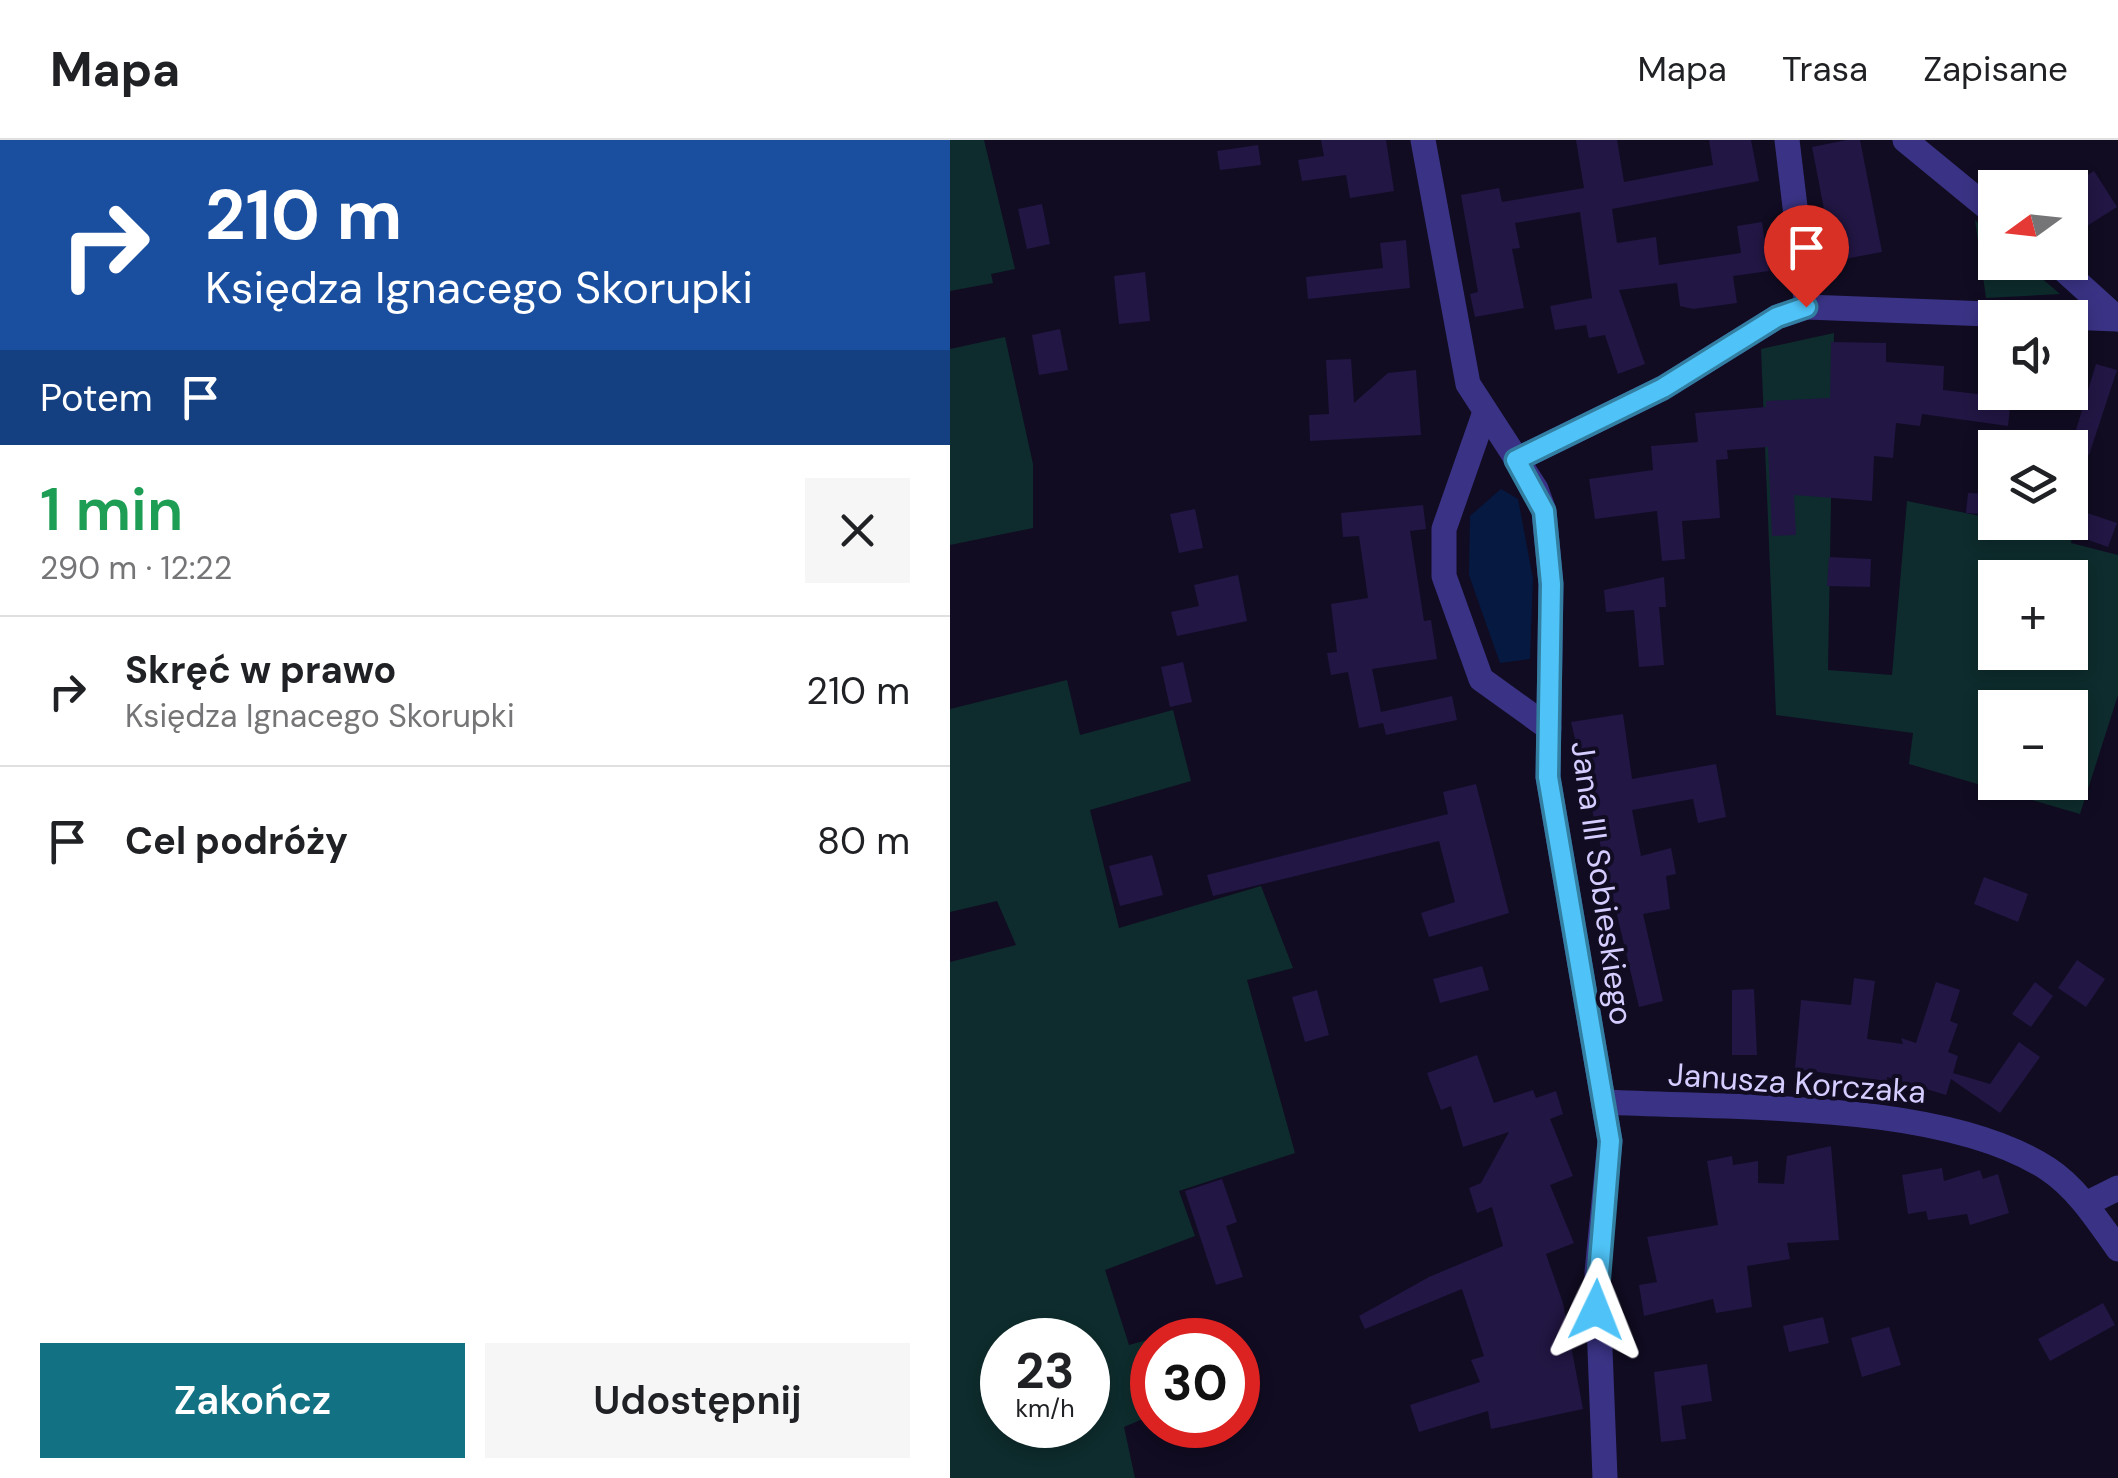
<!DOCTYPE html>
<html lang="pl">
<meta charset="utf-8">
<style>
:root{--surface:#fff;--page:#f6f6f6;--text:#202124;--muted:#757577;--line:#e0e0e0;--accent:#127283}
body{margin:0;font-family:"DM Sans",sans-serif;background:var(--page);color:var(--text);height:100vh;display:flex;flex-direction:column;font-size:38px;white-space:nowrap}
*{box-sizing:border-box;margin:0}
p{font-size:32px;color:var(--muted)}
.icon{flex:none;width:55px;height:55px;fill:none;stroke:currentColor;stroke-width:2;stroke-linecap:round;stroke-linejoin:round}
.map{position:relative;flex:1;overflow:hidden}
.panel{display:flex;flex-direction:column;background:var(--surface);width:950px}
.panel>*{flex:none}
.banner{background:#1a4fa0;color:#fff;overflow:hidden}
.needle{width:65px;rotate:255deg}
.buttons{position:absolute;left:1028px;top:30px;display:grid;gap:20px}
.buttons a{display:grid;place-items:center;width:110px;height:110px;border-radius:0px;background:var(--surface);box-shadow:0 5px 15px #0003;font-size:50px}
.speed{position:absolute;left:30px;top:1178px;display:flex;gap:20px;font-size:50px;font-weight:700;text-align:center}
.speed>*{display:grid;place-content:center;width:130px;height:130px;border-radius:50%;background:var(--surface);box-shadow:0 5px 15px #0003;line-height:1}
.speed small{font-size:25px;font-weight:400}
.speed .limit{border:15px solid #d22;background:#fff;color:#111}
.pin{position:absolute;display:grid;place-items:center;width:85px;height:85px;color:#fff;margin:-102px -42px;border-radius:50% 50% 50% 0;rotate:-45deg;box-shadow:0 0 10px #0007}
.pin .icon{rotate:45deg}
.me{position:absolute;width:110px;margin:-55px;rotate:2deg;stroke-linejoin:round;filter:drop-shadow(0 0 8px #0008)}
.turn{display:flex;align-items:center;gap:35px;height:210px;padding:0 40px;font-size:45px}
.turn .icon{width:130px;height:130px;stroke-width:2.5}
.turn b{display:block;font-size:70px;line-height:85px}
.then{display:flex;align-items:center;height:95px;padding:0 40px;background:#0003;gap:20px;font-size:38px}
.round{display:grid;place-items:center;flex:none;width:105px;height:105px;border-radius:0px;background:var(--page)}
.head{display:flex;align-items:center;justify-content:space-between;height:170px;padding:0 40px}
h1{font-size:60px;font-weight:600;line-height:75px;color:#1e9e55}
.action{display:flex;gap:20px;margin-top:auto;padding:20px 40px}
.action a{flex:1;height:115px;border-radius:0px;background:var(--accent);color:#fff;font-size:40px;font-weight:600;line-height:115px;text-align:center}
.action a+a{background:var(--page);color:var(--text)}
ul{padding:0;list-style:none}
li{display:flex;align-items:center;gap:30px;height:150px;padding:0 40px;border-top:2px solid var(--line)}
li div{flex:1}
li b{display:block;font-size:38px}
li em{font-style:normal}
header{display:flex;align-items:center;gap:60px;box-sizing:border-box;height:140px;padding:0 50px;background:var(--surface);border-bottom:2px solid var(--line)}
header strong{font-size:48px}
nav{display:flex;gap:55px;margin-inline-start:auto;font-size:35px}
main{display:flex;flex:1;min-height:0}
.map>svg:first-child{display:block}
.green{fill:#0e2c2d;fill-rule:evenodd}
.water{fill:#061941}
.building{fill:#221644}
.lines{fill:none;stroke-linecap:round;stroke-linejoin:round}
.street{stroke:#3a3385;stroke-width:25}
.route-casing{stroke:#337fa1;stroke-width:25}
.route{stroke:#4fc3f7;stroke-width:18}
.labels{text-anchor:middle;stroke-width:8;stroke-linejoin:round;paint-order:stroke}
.street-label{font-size:32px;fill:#d5cdff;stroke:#110c22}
</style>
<header>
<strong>Mapa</strong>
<nav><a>Mapa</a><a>Trasa</a><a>Zapisane</a></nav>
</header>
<main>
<section class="panel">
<div class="banner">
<div class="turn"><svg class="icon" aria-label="right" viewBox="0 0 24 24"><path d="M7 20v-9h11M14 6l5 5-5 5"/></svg><div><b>210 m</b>Księdza Ignacego Skorupki</div></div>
<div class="then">Potem<svg class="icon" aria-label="arrive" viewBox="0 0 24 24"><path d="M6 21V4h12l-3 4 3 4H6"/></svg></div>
</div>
<div class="head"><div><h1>1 min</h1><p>290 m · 12:22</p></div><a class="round"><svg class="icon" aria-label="close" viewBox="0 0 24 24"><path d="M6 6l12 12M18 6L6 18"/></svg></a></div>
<ul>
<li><svg class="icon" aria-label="right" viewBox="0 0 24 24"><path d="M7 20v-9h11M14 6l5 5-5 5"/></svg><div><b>Skręć w prawo</b><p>Księdza Ignacego Skorupki</p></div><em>210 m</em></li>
<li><svg class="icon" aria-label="arrive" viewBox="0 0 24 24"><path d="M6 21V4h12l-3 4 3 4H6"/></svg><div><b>Cel podróży</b></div><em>80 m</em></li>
</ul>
<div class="action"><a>Zakończ</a><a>Udostępnij</a></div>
</section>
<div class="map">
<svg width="1168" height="1338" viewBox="0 0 1168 1338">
<rect width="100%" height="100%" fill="#110c22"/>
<!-- green -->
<g class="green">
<path d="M0 0H34L65 129 41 134 43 143 0 151Z"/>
<path d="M1025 80 1045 98V122L1074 123 1110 154 1036 158Z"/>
<path d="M884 193 878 530 942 535 957 361 1045 379V382H1120V368L1127 370 1121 403 1168 415V555L1130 674 959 624 963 593 826 575 811 209ZM1045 438H1120V512H1045ZM1045 568H1120V642H1045Z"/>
<path d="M55 197 83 324V388L0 405V209Z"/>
<path d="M117 540 130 595 223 570 241 641 140 670 169 788 311 746 343 828 297 840 345 1013 229 1051 245 1096 155 1130 179 1205 205 1198 206 1200 202 1275 174 1287 185 1338H0V822L66 805 47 761 0 772V569ZM138 1200V1285H52V1200Z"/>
</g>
<!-- water -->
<path class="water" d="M551 349 568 359 583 439 580 519 550 523 519 435 520 376Z"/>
<!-- building -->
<g class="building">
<path d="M371 0H436L444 51 400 58 396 35 352 41 348 20 374 16Z"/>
<path d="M626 0H667L674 42 763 25 759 0H801L809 41 662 69 667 103 706 97 709 125 791 113 787 86 812 82 819 131 783 136 787 163 743 169 730 166 727 143 669 150 695 224 668 234 655 195 639 198 636 185 605 190 600 166 642 158 630 72 565 83 570 108 562 109 574 168 525 177 520 154 528 152 511 55 549 48 552 62 634 48Z"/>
<path d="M897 0H910L932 112 884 121 862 7Z"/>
<path d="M308 5 311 25 270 30 267 11Z"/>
<path d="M1144 31 1167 67 1132 89 1120 70V46Z"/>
<path d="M92 64 100 104 77 109 68 69Z"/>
<path d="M456 100 460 148 358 159 356 137 433 128 430 103Z"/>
<path d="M195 132 200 181 169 184 164 136Z"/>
<path d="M110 189 118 230 89 235 82 195Z"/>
<path d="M881 202 936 203V222L994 226 993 250 1061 258 1058 286 972 274 970 286 946 283 943 318 924 316 922 361 844 355 846 395 822 396 818 307 777 310 778 319 766 320 770 378 732 381 735 419 712 421 707 371 645 379 639 339 703 330 701 306 748 302 745 273 816 267V261L880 258Z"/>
<path d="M401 219 404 263 438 233 466 230 471 295 360 301 359 275 379 274 376 220Z"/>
<path d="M1146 224 1167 230 1139 315 1120 310Z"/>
<path d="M1018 353 1045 354V375L1016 373Z"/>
<path d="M473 365 476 389 460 391 474 481 481 480 487 519 422 529 431 572 502 556 507 580 436 595 433 583 409 588 398 532 381 535 377 513 387 512 381 464 418 458 409 396 393 397 391 373Z"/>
<path d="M245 369 253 408 229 413 220 374Z"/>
<path d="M1128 370 1167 383 1158 407 1119 393Z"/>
<path d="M879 417 921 419 920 447 877 446Z"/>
<path d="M288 435 297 481 227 496 221 472 249 466 244 445Z"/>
<path d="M714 437 716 467H709L714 525 689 527 684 470 656 472 654 450Z"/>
<path d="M233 522 242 562 220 567 211 527Z"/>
<path d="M673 574 682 639 766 624 776 677 748 683 743 659 682 670 691 716 721 708 726 734 716 736 720 769 693 774 713 861 689 867 621 582Z"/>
<path d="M526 644 559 773 479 797 471 773 505 762 489 701 263 756 257 735 498 674 493 652Z"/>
<path d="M202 715 213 755 170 766 159 726Z"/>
<path d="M1034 737 1078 754 1068 782 1024 764Z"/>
<path d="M1127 820 1155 839 1136 867 1108 848Z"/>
<path d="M532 826 539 850 490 863 483 839Z"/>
<path d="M904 838 925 841 917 899 953 904 951 898 966 903 986 842 1010 850 1000 881 1008 884 998 912 1008 916 1003 933 1040 944 1069 902 1090 917 1050 973 1001 939 996 955 937 937V941L845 929 851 860 901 865Z"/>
<path d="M1085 842 1103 856 1081 887 1062 874Z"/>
<path d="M804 849 807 915H782V850Z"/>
<path d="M367 850 379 895 355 902 342 857Z"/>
<path d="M527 915 544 963 583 950 586 958 606 951 613 974 600 979 623 1036 600 1045 624 1103 596 1114 613 1163 633 1269 541 1289 538 1271 469 1292 460 1265 530 1242 521 1220 534 1216 512 1149 415 1189 409 1176 479 1137 553 1106 542 1067 527 1073 519 1048 531 1043 559 992 513 1007 501 966 491 970 477 933Z"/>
<path d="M881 1006 889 1100 837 1103 840 1119 797 1126 802 1167 766 1173 763 1159 694 1176 689 1145 707 1142 697 1097 768 1085 757 1021 782 1016 783 1025 808 1021V1043L834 1044 837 1016Z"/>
<path d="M992 1028 994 1041 1030 1030 1033 1039 1048 1034 1059 1073 1020 1085 1017 1074 978 1080 976 1071 958 1074 952 1035Z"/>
<path d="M272 1039 287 1082 276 1086 293 1137 266 1145 235 1051Z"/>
<path d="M1153 1163 1165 1185 1100 1221 1088 1199Z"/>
<path d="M873 1177 879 1203 839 1212 833 1186Z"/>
<path d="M939 1187 951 1225 912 1237 901 1198Z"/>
<path d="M757 1224 762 1261 731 1266 736 1299 711 1302 704 1232Z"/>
</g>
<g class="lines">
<!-- street -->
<g class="street">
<path d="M473 0 518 244 586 349 594 371 601 444 598 637 660 1001 647 1132 655 1338"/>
<path d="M837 0 857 167"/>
<path d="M955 0 1045 74"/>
<path d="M1105 122 1168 179"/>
<path d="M535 272 494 389V436L531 539 599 588"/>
<path d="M566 320 713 248 827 177 857 167 1168 179"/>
<path d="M656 962C782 969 992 960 1098 1029 1127 1048 1148 1081 1168 1109"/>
<path d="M1136 1064 1168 1048"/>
</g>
</g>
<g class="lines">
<defs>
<path id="route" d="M646 1170 660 1001 598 637 601 444 594 371 566 320 713 248 827 177 856 167"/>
</defs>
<!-- route casing -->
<use href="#route" class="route-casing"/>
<!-- route -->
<use href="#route" class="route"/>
</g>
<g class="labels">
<!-- street labels -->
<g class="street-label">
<text transform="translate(652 743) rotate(82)" y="11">Jana III Sobieskiego</text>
<text transform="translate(847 943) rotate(4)" y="11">Janusza Korczaka</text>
</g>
</g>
</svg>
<div class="buttons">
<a><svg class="needle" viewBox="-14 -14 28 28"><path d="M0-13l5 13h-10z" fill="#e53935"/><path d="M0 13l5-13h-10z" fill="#757577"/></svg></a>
<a><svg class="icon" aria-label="sound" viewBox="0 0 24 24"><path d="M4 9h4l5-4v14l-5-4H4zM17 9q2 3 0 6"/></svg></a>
<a><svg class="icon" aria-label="layers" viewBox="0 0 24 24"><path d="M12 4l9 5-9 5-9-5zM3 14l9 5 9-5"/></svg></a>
<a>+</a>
<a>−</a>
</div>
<div class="speed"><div>23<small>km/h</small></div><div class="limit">30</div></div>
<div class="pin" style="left:856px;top:167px;background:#d93025"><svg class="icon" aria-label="arrive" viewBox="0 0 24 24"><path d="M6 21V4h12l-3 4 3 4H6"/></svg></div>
<svg class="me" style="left:646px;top:1170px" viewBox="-20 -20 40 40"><path d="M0-17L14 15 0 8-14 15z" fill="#4fc3f7" stroke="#fff" stroke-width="4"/></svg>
</div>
</main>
